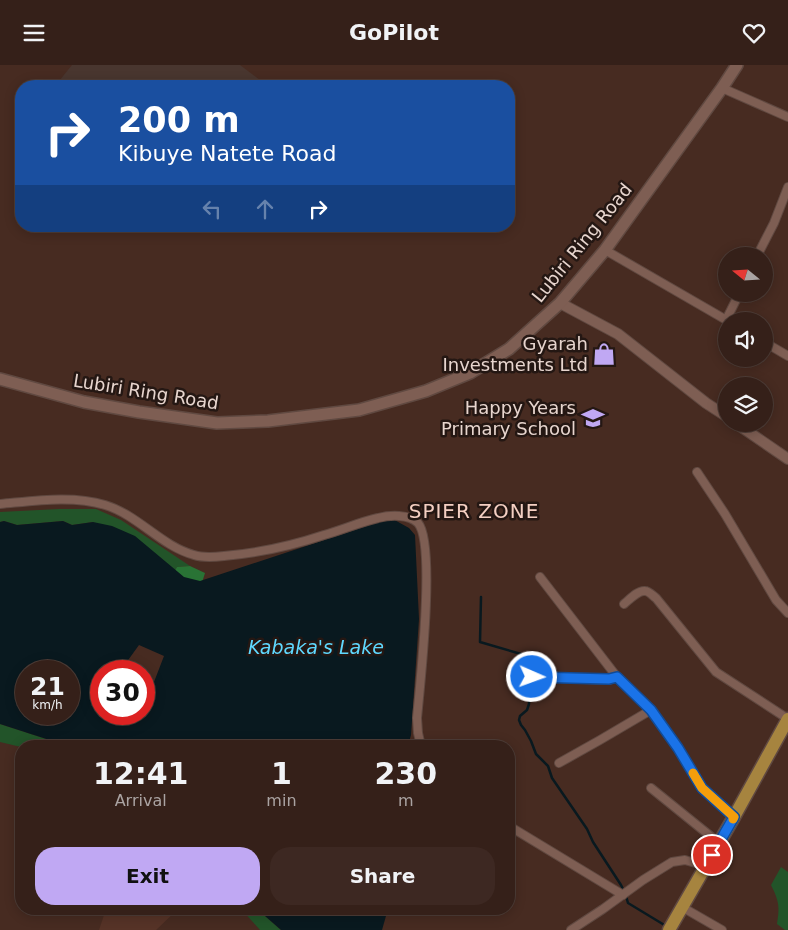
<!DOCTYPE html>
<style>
:root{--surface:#352019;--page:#3d2822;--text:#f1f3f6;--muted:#aaa3a2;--line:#4f3e38;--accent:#c0a8f3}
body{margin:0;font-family:"DejaVu Sans",sans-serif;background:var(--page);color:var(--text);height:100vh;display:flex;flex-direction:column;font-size:19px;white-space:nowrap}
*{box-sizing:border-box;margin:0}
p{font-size:16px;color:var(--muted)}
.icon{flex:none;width:28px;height:28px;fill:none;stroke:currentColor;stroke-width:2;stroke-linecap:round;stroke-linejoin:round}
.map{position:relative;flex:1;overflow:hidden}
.panel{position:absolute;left:15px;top:675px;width:500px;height:175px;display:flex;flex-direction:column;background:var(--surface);border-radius:20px;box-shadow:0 2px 12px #0003,0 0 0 1px var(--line)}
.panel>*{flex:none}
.hud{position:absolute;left:15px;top:15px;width:500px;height:152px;border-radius:20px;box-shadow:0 2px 12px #0003,0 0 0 1px var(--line);background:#1a4fa0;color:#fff;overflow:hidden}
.needle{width:32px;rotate:288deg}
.buttons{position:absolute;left:718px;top:182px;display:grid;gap:10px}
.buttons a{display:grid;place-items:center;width:55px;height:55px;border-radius:50%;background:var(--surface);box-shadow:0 2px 12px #0003,0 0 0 1px var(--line);font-size:25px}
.speed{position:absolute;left:15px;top:595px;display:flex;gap:10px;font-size:25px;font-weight:700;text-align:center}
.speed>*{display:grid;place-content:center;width:65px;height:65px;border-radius:50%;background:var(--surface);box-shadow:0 2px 12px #0003,0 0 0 1px var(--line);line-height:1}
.speed small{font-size:12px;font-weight:400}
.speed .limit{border:8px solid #d22;background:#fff;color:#111}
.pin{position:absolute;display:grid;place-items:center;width:42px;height:42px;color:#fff;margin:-21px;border:2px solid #fff;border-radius:50%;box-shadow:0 1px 5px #0007}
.me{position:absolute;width:55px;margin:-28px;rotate:92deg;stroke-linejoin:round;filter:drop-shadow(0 0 4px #0008)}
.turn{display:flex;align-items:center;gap:18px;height:105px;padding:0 20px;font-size:22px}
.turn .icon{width:65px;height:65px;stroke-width:2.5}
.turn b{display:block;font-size:35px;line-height:42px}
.lanes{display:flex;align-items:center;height:48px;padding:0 20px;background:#0003;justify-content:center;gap:25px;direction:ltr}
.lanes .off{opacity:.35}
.eta{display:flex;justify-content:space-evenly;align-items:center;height:85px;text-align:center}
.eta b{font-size:30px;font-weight:800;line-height:35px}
.primary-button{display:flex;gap:10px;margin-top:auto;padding:10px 20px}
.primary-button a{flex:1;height:58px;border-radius:20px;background:var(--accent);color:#111;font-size:20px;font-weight:800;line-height:58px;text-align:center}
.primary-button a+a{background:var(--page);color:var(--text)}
header{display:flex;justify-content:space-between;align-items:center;height:65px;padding:0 20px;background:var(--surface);font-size:22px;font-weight:800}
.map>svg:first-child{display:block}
.built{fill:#563327}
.education{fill:#49362f}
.green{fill:#225429}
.forest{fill:#297335}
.water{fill:#09191f;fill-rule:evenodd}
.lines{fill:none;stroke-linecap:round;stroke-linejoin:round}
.stream{stroke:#09191f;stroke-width:2.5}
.minor-casing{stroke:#604941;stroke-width:10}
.tertiary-casing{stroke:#604941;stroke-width:12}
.secondary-casing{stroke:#604941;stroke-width:14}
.primary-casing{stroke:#604941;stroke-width:15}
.minor{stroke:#7e5e53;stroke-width:8}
.tertiary{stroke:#7e5e53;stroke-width:10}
.secondary{stroke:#7e5e53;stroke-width:11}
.primary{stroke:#a6843f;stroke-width:12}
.route-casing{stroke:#114b97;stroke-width:12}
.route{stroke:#1a73e8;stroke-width:9}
.slow{stroke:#f59e0b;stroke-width:9}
.labels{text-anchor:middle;stroke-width:5;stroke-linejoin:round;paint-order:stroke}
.street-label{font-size:18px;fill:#e7d5ce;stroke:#241713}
.poi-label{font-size:18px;fill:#e7d5ce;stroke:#241713;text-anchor:end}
.water-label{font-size:19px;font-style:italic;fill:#5fd8fe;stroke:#241713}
.quarter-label{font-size:20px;letter-spacing:1px;fill:#f4cfc2;stroke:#241713}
</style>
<header><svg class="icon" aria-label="menu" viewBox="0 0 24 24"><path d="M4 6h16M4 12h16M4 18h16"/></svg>GoPilot<svg class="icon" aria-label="heart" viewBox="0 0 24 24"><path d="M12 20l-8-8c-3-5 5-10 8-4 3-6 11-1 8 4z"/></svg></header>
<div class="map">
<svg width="788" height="865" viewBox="0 0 788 865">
<rect width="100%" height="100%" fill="#472b21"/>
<!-- built -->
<path class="built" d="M106 844H117L126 848 131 844H178L156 865H99Z"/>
<!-- education -->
<path class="education" d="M72 0H240L268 21H55Z"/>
<!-- green -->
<g class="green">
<path d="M59 444H96L121 455 190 501 177 502 175 506 93 457 72 460 63 456 17 460 4 456 0 457V447Z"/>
<path d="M0 659 68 681 21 682 0 677Z"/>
<path d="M781 802 788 807V865H785L777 859C780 842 779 836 771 820Z"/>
<path d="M241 844H257L281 865H260Z"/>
</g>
<!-- forest -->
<path class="forest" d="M190 501 205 508 200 524 172 511 177 502Z"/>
<!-- water -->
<g class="water">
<path d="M391 453 409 463 415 470 419 554 411 670 408 681H68L0 659V457L4 456 17 460 63 456 72 460 93 457 112 461 135 471 184 512 200 516ZM139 580 164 591 154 617 144 610V649H101V606H138L126 598ZM26 606H69V649H26Z"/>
<path d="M257 844H388L382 865H281Z"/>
</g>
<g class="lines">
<!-- stream -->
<g class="stream">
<path d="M481 532 480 577 521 589 526 593 530 600 529 639 527 645 520 651 519 655 521 660 525 665 531 676 536 689 548 701 552 713 587 764 593 777 621 820 624 826"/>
<path d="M626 831 628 838 666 861"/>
</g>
<defs>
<g id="minor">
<path d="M722 23 788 52"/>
<path d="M605 185 728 256"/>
<path d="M757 191 774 158 788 122"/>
<path d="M726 255 739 229"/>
<path d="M764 277 788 291"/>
<path d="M697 407 725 449 776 535 788 548"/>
<path d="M0 439C34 436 72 430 105 440 138 450 161 481 194 490 203 493 215 492 224 491 259 488 291 481 324 470 342 465 360 457 378 453 390 450 409 449 418 458 436 479 420 621 417 653L418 668 421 681"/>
<path d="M540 512 617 612 651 645 678 683 702 723 734 752"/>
<path d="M624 539C629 535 638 525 645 526 649 526 653 531 656 533L716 607 788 654"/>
<path d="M533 612 609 615 617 612"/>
<path d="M559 698 600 675 651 645"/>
<path d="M651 723 719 778"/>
<path d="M509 761 623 830"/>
<path d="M682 842 722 865"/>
<path d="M571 865 603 844 643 815 672 797 685 795 706 801"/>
</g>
<g id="tertiary">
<path d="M560 238 618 269 706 338 726 351"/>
<path d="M737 359 788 394"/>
</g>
<path id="secondary" d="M0 314 84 337 139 347 217 358 268 356 359 345 426 326 470 308 509 284 560 238 605 185 722 23 737 0"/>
<path id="primary" d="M669 865 734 752 788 654"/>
</defs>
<!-- minor casing -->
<use href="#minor" class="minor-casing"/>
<!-- tertiary casing -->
<use href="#tertiary" class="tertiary-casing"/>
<!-- secondary casing -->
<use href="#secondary" class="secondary-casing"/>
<!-- primary casing -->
<use href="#primary" class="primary-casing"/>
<!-- minor -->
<use href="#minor" class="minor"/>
<!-- tertiary -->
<use href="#tertiary" class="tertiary"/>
<!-- secondary -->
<use href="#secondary" class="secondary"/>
<!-- primary -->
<use href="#primary" class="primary"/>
</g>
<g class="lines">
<defs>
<path id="route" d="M532 612 609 614 617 612 651 645 678 683 702 723 734 752 712 790"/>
</defs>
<!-- route casing -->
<use href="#route" class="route-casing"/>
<!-- route -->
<use href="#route" class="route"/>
<!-- slow -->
<path class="slow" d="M693 708 702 723 734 752 733 754"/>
</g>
<!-- icons -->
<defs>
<symbol id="shop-bare" viewBox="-9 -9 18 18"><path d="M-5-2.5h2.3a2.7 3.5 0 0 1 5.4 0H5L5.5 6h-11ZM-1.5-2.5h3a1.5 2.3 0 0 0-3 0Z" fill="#c0a8f3" stroke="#241713" stroke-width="2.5" paint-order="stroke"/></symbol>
<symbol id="school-bare" viewBox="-9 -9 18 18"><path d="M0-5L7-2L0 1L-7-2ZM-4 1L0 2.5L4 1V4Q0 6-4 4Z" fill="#c0a8f3" stroke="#241713" stroke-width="2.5" paint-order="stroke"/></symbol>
</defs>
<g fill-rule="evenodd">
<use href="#shop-bare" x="588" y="273" width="32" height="32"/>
<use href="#school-bare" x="577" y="337" width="32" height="32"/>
</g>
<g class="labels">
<!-- street labels -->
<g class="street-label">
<text transform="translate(582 178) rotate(-51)" y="6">Lubiri Ring Road</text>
<text transform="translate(146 327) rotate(9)" y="6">Lubiri Ring Road</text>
</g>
<!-- poi labels -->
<g class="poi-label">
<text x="588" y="285">Gyarah<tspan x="588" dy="21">Investments Ltd</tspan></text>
<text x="576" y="349">Happy Years<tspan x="576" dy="21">Primary School</tspan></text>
</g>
<!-- water labels -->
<g class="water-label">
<text x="316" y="589">Kabaka's Lake</text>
</g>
<!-- quarter labels -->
<g class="quarter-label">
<text x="474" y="453">SPIER ZONE</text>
</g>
</g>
</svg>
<div class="buttons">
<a><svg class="needle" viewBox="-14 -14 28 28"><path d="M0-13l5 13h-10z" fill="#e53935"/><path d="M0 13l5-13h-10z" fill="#aaa3a2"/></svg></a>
<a><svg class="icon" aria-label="sound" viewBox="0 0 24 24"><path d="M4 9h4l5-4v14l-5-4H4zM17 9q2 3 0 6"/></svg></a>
<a><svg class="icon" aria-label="layers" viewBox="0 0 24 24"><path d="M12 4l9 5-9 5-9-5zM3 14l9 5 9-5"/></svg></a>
</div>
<div class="speed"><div>21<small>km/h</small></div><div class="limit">30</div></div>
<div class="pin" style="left:712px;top:790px;background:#d93025"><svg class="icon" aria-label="arrive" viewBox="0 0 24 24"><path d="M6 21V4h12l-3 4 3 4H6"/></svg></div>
<svg class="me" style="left:532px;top:612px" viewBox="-20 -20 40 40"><circle r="17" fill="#1a73e8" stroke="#fff" stroke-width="3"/><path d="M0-11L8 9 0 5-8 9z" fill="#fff"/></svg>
<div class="hud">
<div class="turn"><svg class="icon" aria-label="right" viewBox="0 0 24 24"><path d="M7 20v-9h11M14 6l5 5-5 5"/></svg><div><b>200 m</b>Kibuye Natete Road</div></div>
<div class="lanes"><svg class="icon off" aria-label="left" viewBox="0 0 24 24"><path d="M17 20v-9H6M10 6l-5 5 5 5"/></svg><svg class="icon off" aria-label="ahead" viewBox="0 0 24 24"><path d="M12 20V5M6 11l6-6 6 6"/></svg><svg class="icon" aria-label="right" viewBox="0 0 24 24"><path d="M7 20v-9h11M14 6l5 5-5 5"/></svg></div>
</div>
<section class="panel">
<div class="eta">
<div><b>12:41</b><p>Arrival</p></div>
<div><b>1</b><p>min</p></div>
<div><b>230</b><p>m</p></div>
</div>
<div class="primary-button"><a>Exit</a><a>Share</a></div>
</section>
</div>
